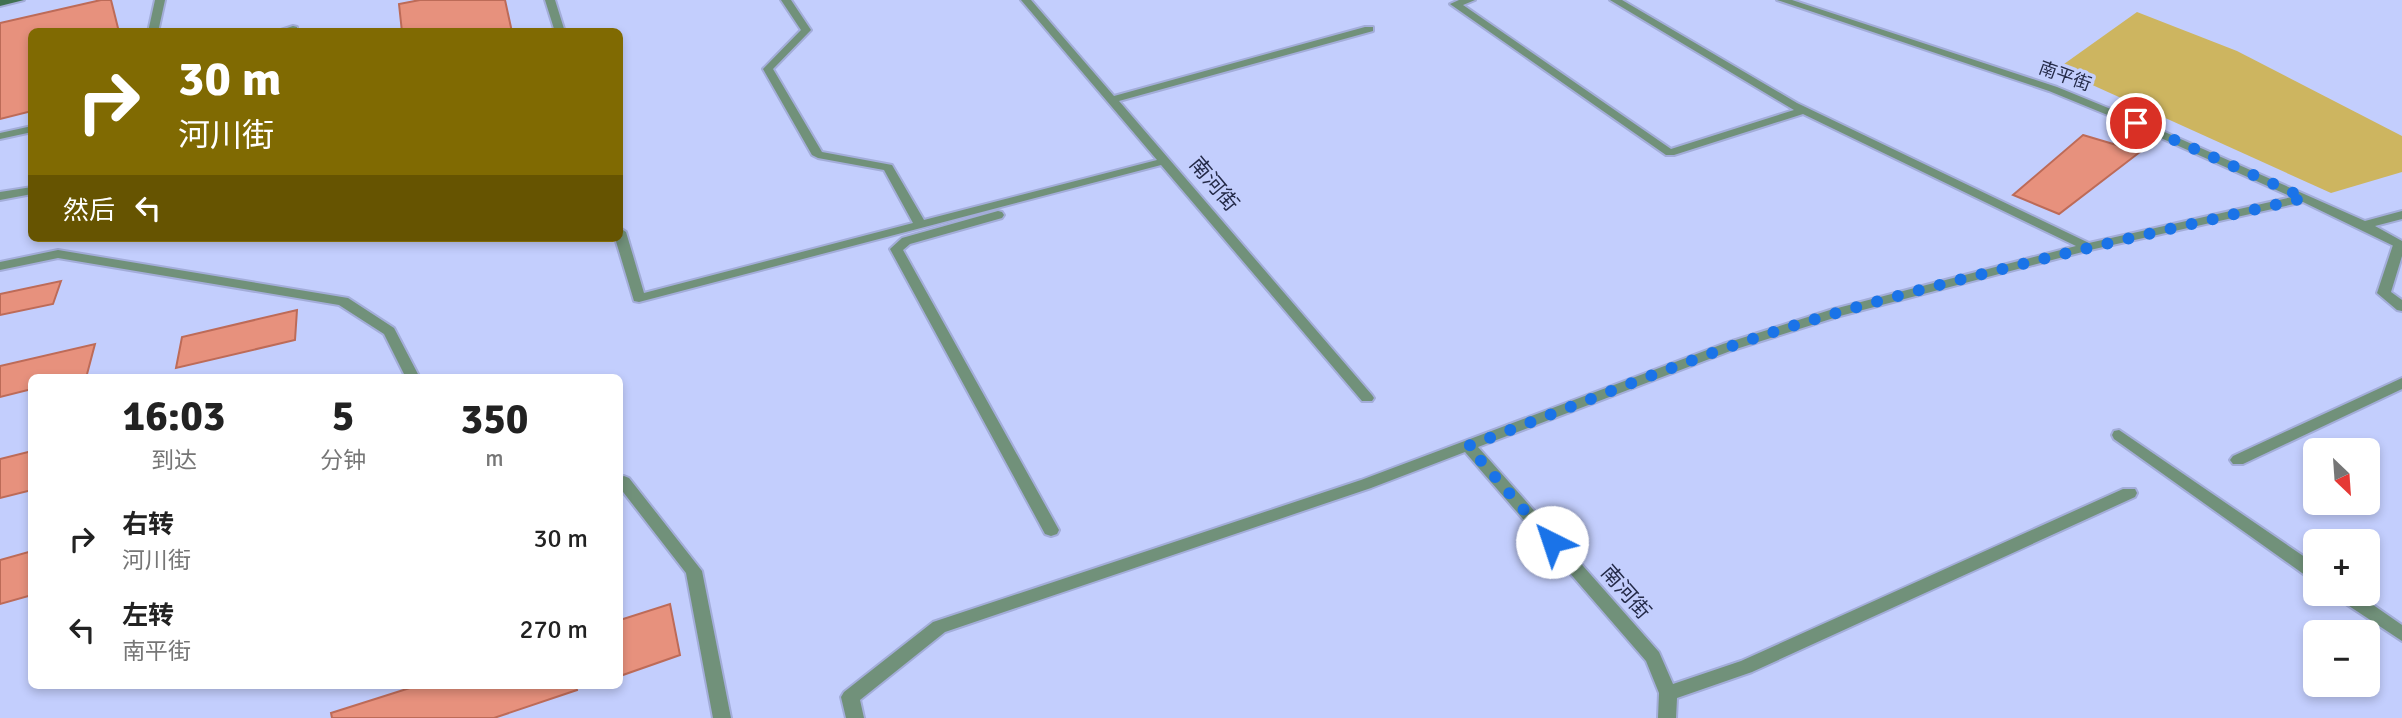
<!DOCTYPE html>
<html lang="zh">
<meta charset="utf-8">
<style>
:root{--surface:#fff;--page:#f2f2f2;--text:#222;--muted:#767676}
body{margin:0;font-family:Signika,"Noto Sans SC",sans-serif;background:var(--page);color:var(--text);height:100vh;display:flex;flex-direction:column;font-size:26px;white-space:nowrap}
*{box-sizing:border-box;margin:0}
p{font-size:23px;color:var(--muted)}
.icon{flex:none;width:38px;height:38px;fill:none;stroke:currentColor;stroke-width:2;stroke-linecap:round;stroke-linejoin:round}
.map{position:relative;flex:1;overflow:hidden}
.panel{position:absolute;left:28px;top:374px;width:595px;height:315px;display:flex;flex-direction:column;background:var(--surface);border-radius:10px;box-shadow:0 4px 10px #0003}
.panel>*{flex:none}
.guide{position:absolute;left:28px;top:28px;width:595px;height:214px;border-radius:10px;box-shadow:0 4px 10px #0003;background:#806a02;color:#fff;overflow:hidden}
.needle{width:46px;rotate:155deg}
.tools{position:absolute;left:2303px;top:438px;display:grid;gap:14px}
.tools a{display:grid;place-items:center;width:77px;height:77px;border-radius:10px;background:var(--surface);box-shadow:0 4px 10px #0003;font-size:35px}
.pin{position:absolute;display:grid;place-items:center;width:60px;height:60px;color:#fff;margin:-30px;border:4px solid #fff;border-radius:50%;box-shadow:0 2px 7px #0007}
.me{position:absolute;width:77px;margin:-38px;rotate:319deg;stroke-linejoin:round;filter:drop-shadow(0 0 5px #0008)}
.turn{display:flex;align-items:center;gap:24px;height:147px;padding:0 35px;font-size:32px}
.turn .icon{width:91px;height:91px;stroke-width:2.5}
.turn b{display:block;font-size:49px;line-height:60px}
.then{display:flex;align-items:center;height:66px;padding:0 35px;background:#0003;gap:14px;font-size:26px}
.eta{display:flex;justify-content:space-evenly;align-items:center;height:119px;text-align:center}
.eta b{font-size:42px;font-weight:800;line-height:49px}
ul{padding:0;list-style:none}
li{display:flex;align-items:center;gap:21px;height:91px;padding:0 35px}
li div{flex:1}
li b{display:block;font-size:26px}
li em{font-style:normal}
.map>svg:first-child{display:block}
.green{fill:#cdb560}
.building{fill:#e7917d;stroke:#bd6b58;stroke-width:2}
.lines{fill:none;stroke-linecap:round;stroke-linejoin:round}
.lane-casing{stroke:#a3add9;stroke-width:4}
.street-casing{stroke:#a3add9;stroke-width:4}
.secondary-casing{stroke:#a3add9;stroke-width:4}
.lane{fill:#71917a;fill-rule:evenodd}
.street{fill:#71917a;fill-rule:evenodd}
.secondary{fill:#407151;fill-rule:evenodd}
.route{stroke:#1a73e8;stroke-width:12;stroke-dasharray:0 21.6}
.labels{text-anchor:middle;stroke-width:7;stroke-linejoin:round;paint-order:stroke}
.far-street-label{font-size:18px;fill:#242a48;stroke:#c3cefd}
.street-label{font-size:21px;fill:#242a48;stroke:#c3cefd}
</style>
<div class="map">
<svg width="2402" height="718" viewBox="0 0 2402 718">
<rect width="100%" height="100%" fill="#c3cefd"/>
<!-- green -->
<path class="green" d="M2137 12 2237 51 2402 136V172L2331 193 2057 69Z"/>
<!-- building -->
<g class="building">
<path d="M101 0H111L119 32H32V111L0 119V23Z"/>
<path d="M420 0H505L512 32H402L399 4Z"/>
<path d="M2083 135 2140 152 2059 214 2013 195Z"/>
<path d="M61 281 53 304 0 315V294Z"/>
<path d="M297 310 295 340 176 368 182 337Z"/>
<path d="M95 344 86 378H32V389L0 397V366Z"/>
<path d="M32 451V490L0 498V459Z"/>
<path d="M32 551V595L0 604V560Z"/>
<path d="M670 604 680 655 620 676V620Z"/>
<path d="M416 686H576L577 690 494 718H332L331 713Z"/>
</g>
<g class="lines">
<defs>
<g id="lane">
<path d="M2399 241 2402 242V256L2391 292 2402 300V311L2397 310 2377 293 2393 245Z"/>
<path d="M2402 378V389L2243 464H2233L2230 460 2233 456Z"/>
</g>
<g id="street">
<path d="M155 0H165L158 32H148Z"/>
<path d="M545 0H555L565 32H555Z"/>
<path d="M781 0H791L811 30 773 69 822 152 892 165 924 220 1157 160 1021 0H1031L1114 96 1365 27H1373V31L1119 101 1372 395 1374 398 1372 401H1362L1161 165 639 302 634 301 615 238H620V228L626 232 644 293 913 223 884 170 818 158 812 155 763 69 801 30Z"/>
<path d="M1459 0H1475L1463 5 1671 149 1794 110 1610 0H1622L1797 103 2089 243 2292 197 2132 125 2049 91 1777 0H1792L2057 87 2140 121 2365 221 2402 211V219L2375 226 2402 241V250L2303 202 2090 250 1840 316 1733 350 1478 447 1659 652 1673 684 1741 661 2123 489H2135L2137 493 2135 497 1752 672 1677 698 1676 718H1658L1659 693 1646 661 1465 452 1371 488 945 632 860 700 864 718H846L841 697 844 692 933 622 1361 480 1723 344 1830 310 2076 246 1803 114 1674 155H1666L1450 4Z"/>
<path d="M293 26 297 27V31L275 32Z"/>
<path d="M32 126V132L0 139V133Z"/>
<path d="M32 187V194L0 200V192Z"/>
<path d="M998 211 1002 212 1004 215 1002 218 910 244 903 250 1059 530 1057 534 1051 536 1045 534 890 249 902 238Z"/>
<path d="M58 250 348 298 394 328 420 378H406L384 334 339 305 58 258 0 270V262Z"/>
<path d="M2119 430 2315 564V579L2309 578 2114 439 2112 435 2114 431Z"/>
<path d="M624 476 629 478 702 571 731 718H713L686 573 620 488V478Z"/>
<path d="M2335 593H2356L2402 625V641L2337 598Z"/>
</g>
<path id="secondary" d="M0 0H24L0 6Z"/>
</defs>
<!-- lane casing -->
<use href="#lane" class="lane-casing"/>
<!-- street casing -->
<use href="#street" class="street-casing"/>
<!-- secondary casing -->
<use href="#secondary" class="secondary-casing"/>
<!-- lane -->
<use href="#lane" class="lane"/>
<!-- street -->
<use href="#street" class="street"/>
<!-- secondary -->
<use href="#secondary" class="secondary"/>
</g>
<g class="lines">
<!-- route -->
<path class="route" d="M1552 542 1468 446C1590 401 1711 348 1836 313 1991 269 2148 234 2305 198L2136 123"/>
</g>
<g class="labels">
<!-- far-street labels -->
<g class="far-street-label">
<text transform="translate(2065 76) rotate(20)" y="6">南平街</text>
</g>
<!-- street labels -->
<g class="street-label">
<text transform="translate(1214 184) rotate(50)" y="7">南河街</text>
<text transform="translate(1626 592) rotate(49)" y="7">南河街</text>
</g>
</g>
</svg>
<div class="tools">
<a><svg class="needle" viewBox="-14 -14 28 28"><path d="M0-13l5 13h-10z" fill="#e53935"/><path d="M0 13l5-13h-10z" fill="#767676"/></svg></a>
<a>+</a>
<a>−</a>
</div>
<div class="pin" style="left:2136px;top:123px;background:#d93025"><svg class="icon" aria-label="arrive" viewBox="0 0 24 24"><path d="M6 21V4h12l-3 4 3 4H6"/></svg></div>
<svg class="me" style="left:1552px;top:542px" viewBox="-20 -20 40 40"><circle r="19" fill="#fff"/><path d="M0-13L10 11 0 6-10 11z" fill="#1a73e8"/></svg>
<div class="guide">
<div class="turn"><svg class="icon" aria-label="right" viewBox="0 0 24 24"><path d="M7 20v-9h11M14 6l5 5-5 5"/></svg><div><b>30 m</b>河川街</div></div>
<div class="then">然后<svg class="icon" aria-label="left" viewBox="0 0 24 24"><path d="M17 20v-9H6M10 6l-5 5 5 5"/></svg></div>
</div>
<section class="panel">
<div class="eta">
<div><b>16:03</b><p>到达</p></div>
<div><b>5</b><p>分钟</p></div>
<div><b>350</b><p>m</p></div>
</div>
<ul>
<li><svg class="icon" aria-label="right" viewBox="0 0 24 24"><path d="M7 20v-9h11M14 6l5 5-5 5"/></svg><div><b>右转</b><p>河川街</p></div><em>30 m</em></li>
<li><svg class="icon" aria-label="left" viewBox="0 0 24 24"><path d="M17 20v-9H6M10 6l-5 5 5 5"/></svg><div><b>左转</b><p>南平街</p></div><em>270 m</em></li>
</ul>
</section>
</div>
